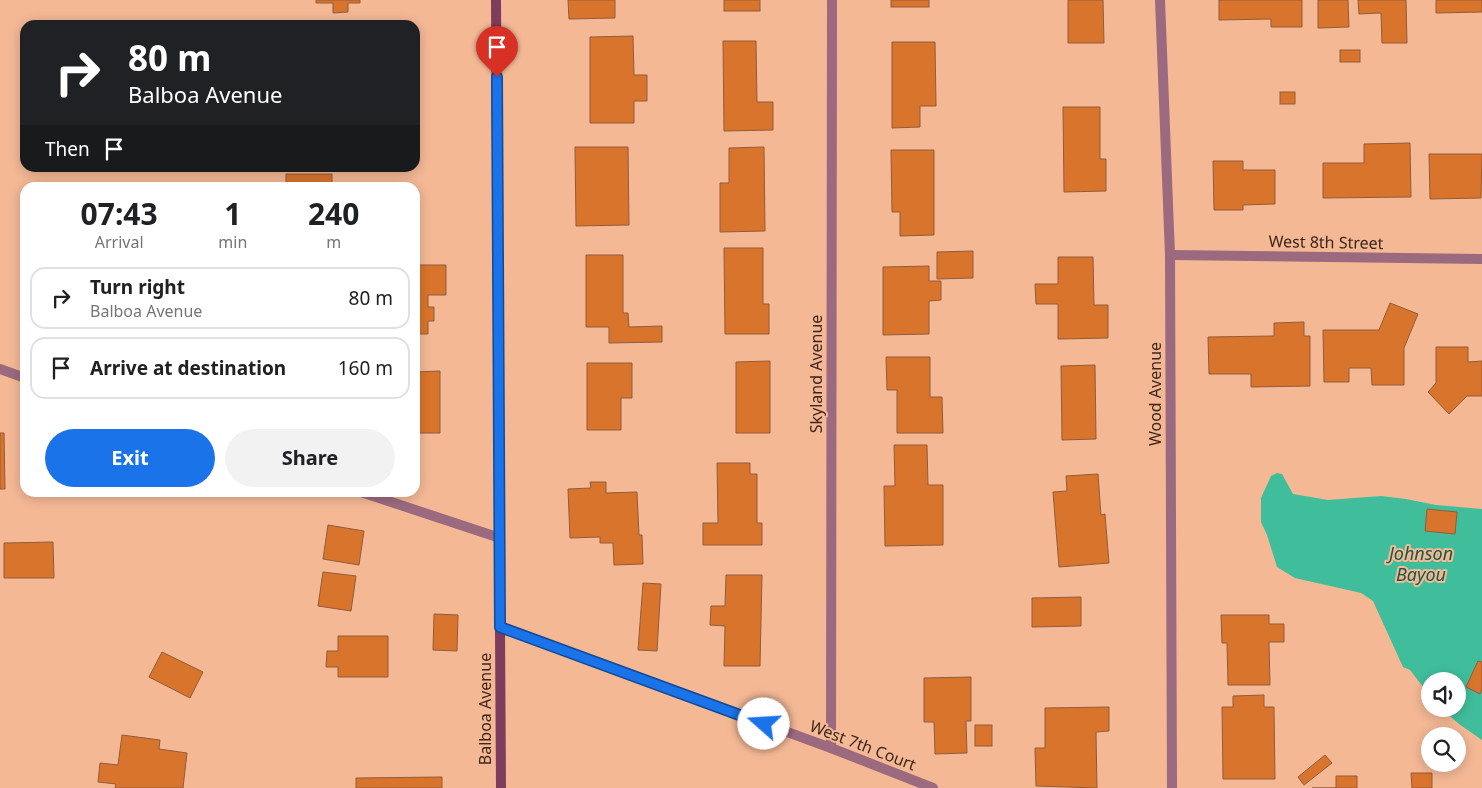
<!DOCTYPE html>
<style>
:root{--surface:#fff;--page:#f2f2f2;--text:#202124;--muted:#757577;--line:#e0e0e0;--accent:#1a73e8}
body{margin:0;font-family:"Noto Sans",sans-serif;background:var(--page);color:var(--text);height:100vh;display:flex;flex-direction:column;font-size:19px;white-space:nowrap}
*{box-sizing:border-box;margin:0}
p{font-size:16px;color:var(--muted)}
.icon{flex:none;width:28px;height:28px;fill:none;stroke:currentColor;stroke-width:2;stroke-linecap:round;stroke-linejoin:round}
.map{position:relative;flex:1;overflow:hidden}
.drawer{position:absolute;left:20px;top:182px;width:400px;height:315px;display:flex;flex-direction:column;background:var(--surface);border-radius:15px;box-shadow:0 2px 12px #0003}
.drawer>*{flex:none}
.banner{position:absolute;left:20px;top:20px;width:400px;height:152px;border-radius:15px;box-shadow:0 2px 12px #0003;background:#202124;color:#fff;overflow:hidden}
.fabs{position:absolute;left:1421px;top:672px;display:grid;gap:10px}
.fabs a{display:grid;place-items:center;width:45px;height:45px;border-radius:50%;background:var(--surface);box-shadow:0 2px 12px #0003;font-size:25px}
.pin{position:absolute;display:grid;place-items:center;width:42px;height:42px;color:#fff;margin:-51px -21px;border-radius:50% 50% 50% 0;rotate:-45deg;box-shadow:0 0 5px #0007}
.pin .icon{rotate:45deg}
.me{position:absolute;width:55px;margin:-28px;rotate:289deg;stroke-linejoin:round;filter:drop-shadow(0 0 4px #0008)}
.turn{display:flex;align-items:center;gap:18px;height:105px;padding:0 25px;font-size:22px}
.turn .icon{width:65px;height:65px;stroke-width:2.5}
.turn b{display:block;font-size:35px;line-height:42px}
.then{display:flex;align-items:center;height:48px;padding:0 25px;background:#0003;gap:10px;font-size:19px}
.eta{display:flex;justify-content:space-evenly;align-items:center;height:85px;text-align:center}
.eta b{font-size:30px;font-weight:700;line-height:35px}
.primary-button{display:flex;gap:10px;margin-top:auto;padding:10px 25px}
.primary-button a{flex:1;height:58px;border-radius:30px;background:var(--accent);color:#fff;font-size:20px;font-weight:700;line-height:58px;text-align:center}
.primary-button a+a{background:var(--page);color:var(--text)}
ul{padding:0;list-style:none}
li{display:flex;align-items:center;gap:15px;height:62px;margin:0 10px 8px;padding:0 15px;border:2px solid var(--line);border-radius:15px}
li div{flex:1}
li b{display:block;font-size:19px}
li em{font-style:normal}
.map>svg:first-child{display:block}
.water{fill:#40be9c}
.building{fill:#d9742c;stroke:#915c3b}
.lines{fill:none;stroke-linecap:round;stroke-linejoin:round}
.street{stroke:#9b6a7f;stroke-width:10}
.secondary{stroke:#803c5d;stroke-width:10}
.route-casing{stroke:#114b97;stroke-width:12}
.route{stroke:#1a73e8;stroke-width:9}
.labels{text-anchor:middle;stroke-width:4;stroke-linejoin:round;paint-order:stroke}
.street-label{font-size:16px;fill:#3d2619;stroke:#f4b895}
.water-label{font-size:18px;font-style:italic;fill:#175a49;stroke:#f4b895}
</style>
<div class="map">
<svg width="1482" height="788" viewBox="0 0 1482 788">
<rect width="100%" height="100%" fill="#f4b895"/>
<!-- water -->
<path class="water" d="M1277 473 1282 474 1293 494 1328 500 1381 496 1406 499 1436 505 1482 509V740L1459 724 1442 709H1458V681H1430V696L1410 670 1403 667 1373 601 1361 593 1295 578 1277 567 1267 535 1261 522V498L1271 476Z"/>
<!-- building -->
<g class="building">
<path d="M316 0H360V3H348V12L333 13V3H316Z"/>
<path d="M568 0H615V18L569 19Z"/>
<rect x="724" y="0" width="36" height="11"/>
<rect x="891" y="0" width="38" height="7"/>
<path d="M1068 0H1103L1104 43H1068Z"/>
<path d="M1219 0H1302V27H1271V19L1219 20Z"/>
<path d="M1318 0H1348L1349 27 1318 28Z"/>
<path d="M1358 0H1406L1407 43H1382L1381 13 1359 14Z"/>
<path d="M1436 0H1482V12L1436 13Z"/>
<path d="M633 36 634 75H647V101H634V123H590V37Z"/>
<path d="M723 41H756L757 102H773V130L724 131Z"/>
<path d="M892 42H935L936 106H920V127L892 128Z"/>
<rect x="1340" y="50" width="20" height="12"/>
<rect x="1280" y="92" width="15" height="12"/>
<path d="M1063 107H1100V159H1106V191L1064 192Z"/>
<path d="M1410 143 1411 197 1323 198V163H1364V144Z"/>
<path d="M575 147H628L629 225 576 226Z"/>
<path d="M764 147 765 231 720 232V183H729V148Z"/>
<path d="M891 150H934V235L900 236V212H892Z"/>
<path d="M1429 154H1482L1481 198 1430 199Z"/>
<path d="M1213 161H1243V170H1275V204L1243 205V210H1214Z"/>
<path d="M47 168H144L47 169Z"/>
<rect x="286" y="174" width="46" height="14"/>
<path d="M724 248H763V304H769V334H725Z"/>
<path d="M973 251V278L937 279V252Z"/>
<path d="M586 255H623V313H628L629 327 662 326V342L609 343V327H586Z"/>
<path d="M1058 257H1093L1094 305H1108V338L1058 339V304H1036L1035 284H1058Z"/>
<path d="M415 265H446V295H428V307H434V321H428V334H415Z"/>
<path d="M929 266V281H941V300L929 301V334L883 335V267Z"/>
<path d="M1390 303 1418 314 1404 348V385H1372L1371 368H1349V382H1324L1323 330H1379Z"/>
<path d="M1304 322V336H1310V386L1251 387V374H1209L1208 337 1274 336V323Z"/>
<path d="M1436 347H1468V362L1482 361V396H1467L1449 414 1428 392 1436 383Z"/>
<path d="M886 357H930V397H942L943 433H897V390H887Z"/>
<path d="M770 361V433H736V362Z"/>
<path d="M587 363H632V398H621V430H587Z"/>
<path d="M1095 365 1096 439 1062 440 1061 366Z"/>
<path d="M440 371V433H415V372Z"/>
<path d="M0 433H4L5 489H0Z"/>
<path d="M894 445H927L928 485H943V545L885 546 884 486H895Z"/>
<path d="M717 463H750V474H757V523H762V545H703V523H718Z"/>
<path d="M1098 474 1101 515 1105 514 1109 563 1059 567 1053 492 1067 491 1066 476Z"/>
<path d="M590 482H606V493L637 492 639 535H642L643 564 614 565 613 543H600V537L570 538 568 489 591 488Z"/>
<path d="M1427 509 1457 512 1455 534 1425 531Z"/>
<path d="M328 525 364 531 359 565 323 559Z"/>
<path d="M53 542 54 578H4V543Z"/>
<path d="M323 572 356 576 351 611 318 606Z"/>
<path d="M726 575H762L760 666H724L725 626 710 625 711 606H725Z"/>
<path d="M643 583 661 584 657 651 638 650Z"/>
<path d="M1081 597V626L1032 627V598Z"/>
<path d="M434 614 458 615 457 651 433 650Z"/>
<path d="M1221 615H1269V624H1284V642H1269L1270 685H1228L1227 643H1222Z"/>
<path d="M338 636H388V677H338V667H326L327 651H338Z"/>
<path d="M162 652 203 672 190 698 149 677Z"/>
<path d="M1478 661 1482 662V689L1480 694 1466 687Z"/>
<path d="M971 677V721H966L967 753 935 754 934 722H924V678Z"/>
<path d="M1264 695V707H1274L1275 779H1223L1222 707H1233V696Z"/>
<path d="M1109 707V731L1096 732 1097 788 1036 786 1035 748H1045V708Z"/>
<rect x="975" y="725" width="17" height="21"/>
<path d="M122 735 160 740 159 749 187 753 183 788H115L116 784 98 782 100 763 118 765Z"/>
<path d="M1325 755 1332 763 1304 785 1298 777Z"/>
<path d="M1411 773H1432V788H1412Z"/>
<path d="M1336 776H1357V788H1312H1336Z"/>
<path d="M442 777V788H356V778Z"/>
</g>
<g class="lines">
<!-- street -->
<g class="street">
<path d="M1160 0 1170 255 1172 788"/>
<path d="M1170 255 1482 259"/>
<path d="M0 369 25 378"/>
<path d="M361 492 500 538"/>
<path d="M500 627 831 748 933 788"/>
<path d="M831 748 832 0"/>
</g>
<!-- secondary -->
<path class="secondary" d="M496 0 501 788"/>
</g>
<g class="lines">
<defs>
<path id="route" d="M497 77 500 627 764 724"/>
</defs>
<!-- route casing -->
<use href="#route" class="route-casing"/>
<!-- route -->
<use href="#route" class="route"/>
</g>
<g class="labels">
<!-- street labels -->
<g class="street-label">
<text transform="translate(1326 242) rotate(1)" y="6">West 8th Street</text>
<text transform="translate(816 374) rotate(-90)" y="6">Skyland Avenue</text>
<text transform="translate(1155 394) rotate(-90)" y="6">Wood Avenue</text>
<text transform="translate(485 709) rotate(-90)" y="6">Balboa Avenue</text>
<text transform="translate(863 745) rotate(21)" y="6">West 7th Court</text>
</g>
<!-- water labels -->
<g class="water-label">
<text x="1421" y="560">Johnson<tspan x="1421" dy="21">Bayou</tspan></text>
</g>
</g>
</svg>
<div class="fabs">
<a><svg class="icon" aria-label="sound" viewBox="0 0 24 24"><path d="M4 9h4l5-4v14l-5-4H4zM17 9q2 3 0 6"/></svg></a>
<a><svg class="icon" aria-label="search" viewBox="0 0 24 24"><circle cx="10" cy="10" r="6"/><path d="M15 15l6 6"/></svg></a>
</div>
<div class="pin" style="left:497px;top:77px;background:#d93025"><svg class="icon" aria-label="arrive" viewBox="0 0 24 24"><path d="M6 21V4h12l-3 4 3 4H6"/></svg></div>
<svg class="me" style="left:764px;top:724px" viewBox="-20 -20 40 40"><circle r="19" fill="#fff"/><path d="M0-13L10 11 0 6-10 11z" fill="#1a73e8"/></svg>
<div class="banner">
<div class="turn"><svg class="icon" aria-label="right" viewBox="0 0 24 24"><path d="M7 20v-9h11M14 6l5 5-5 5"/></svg><div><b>80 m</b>Balboa Avenue</div></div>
<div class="then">Then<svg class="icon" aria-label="arrive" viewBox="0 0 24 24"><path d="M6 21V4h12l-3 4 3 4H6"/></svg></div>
</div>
<section class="drawer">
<div class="eta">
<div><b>07:43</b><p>Arrival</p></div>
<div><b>1</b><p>min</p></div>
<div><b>240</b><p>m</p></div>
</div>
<ul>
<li><svg class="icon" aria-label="right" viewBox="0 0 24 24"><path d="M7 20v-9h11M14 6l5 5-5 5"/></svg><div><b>Turn right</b><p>Balboa Avenue</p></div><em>80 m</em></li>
<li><svg class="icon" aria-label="arrive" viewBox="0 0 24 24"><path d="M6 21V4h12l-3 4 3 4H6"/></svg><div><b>Arrive at destination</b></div><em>160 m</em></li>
</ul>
<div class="primary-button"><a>Exit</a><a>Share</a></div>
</section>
</div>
